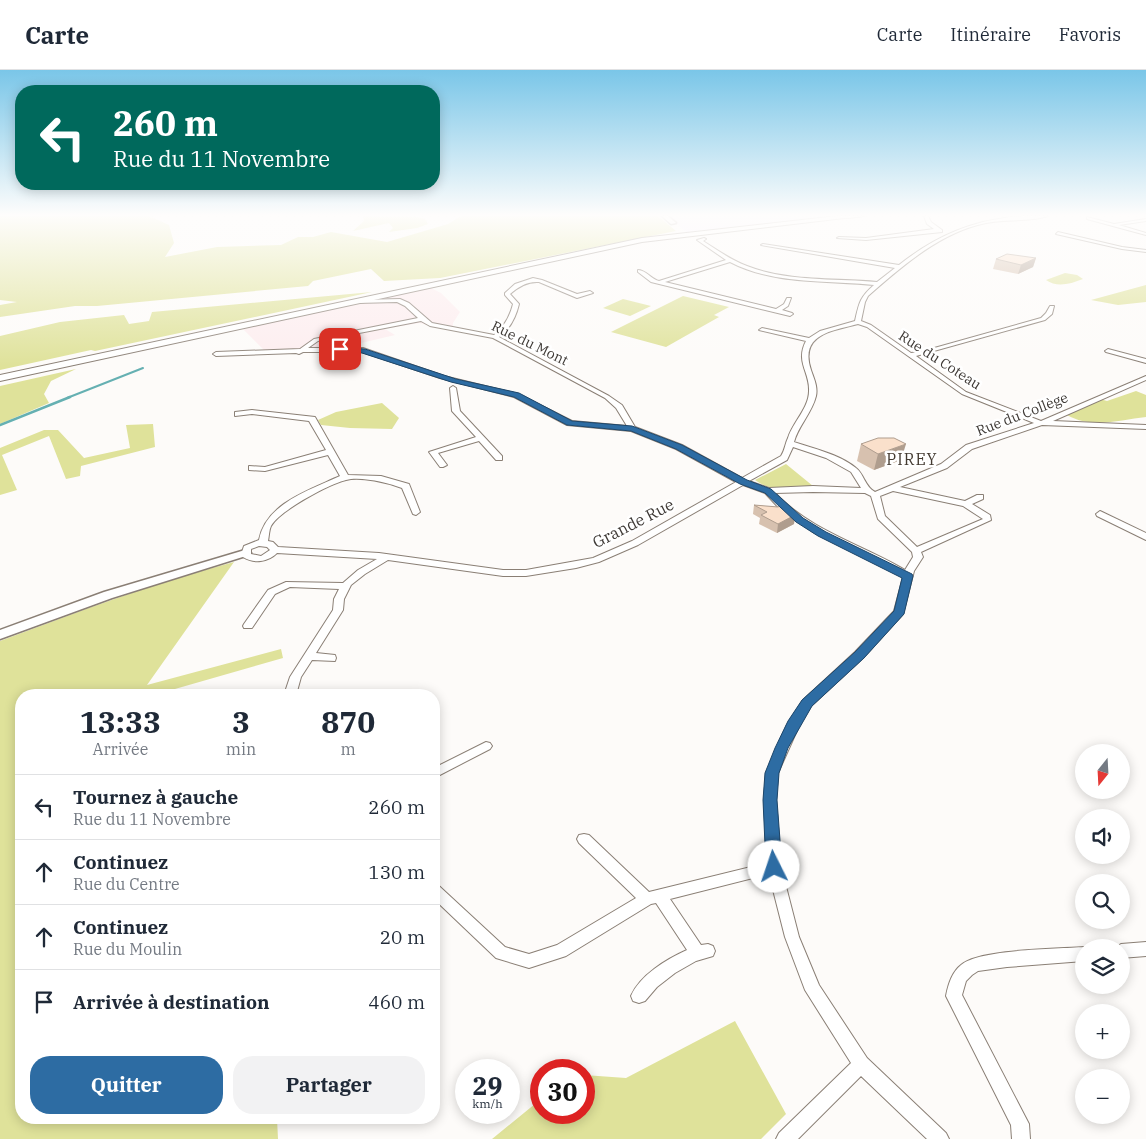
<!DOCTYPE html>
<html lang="fr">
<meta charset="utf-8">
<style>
:root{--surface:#fff;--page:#f2f2f3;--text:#1f2937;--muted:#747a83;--line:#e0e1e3;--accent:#2d6ca3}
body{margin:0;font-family:"IBM Plex Serif",serif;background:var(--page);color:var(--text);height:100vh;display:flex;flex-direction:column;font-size:19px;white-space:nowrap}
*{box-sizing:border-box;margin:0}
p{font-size:16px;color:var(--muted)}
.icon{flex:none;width:28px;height:28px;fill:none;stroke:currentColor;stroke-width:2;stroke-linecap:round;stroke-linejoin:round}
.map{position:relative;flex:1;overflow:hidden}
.details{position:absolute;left:15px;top:619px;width:425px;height:435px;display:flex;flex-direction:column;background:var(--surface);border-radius:20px;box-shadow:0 2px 12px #0003}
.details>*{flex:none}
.guide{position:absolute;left:15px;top:15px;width:425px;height:105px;border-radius:20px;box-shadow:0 2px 12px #0003;background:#00695c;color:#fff;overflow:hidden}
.needle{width:32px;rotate:198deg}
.tools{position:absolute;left:1075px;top:674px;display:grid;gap:10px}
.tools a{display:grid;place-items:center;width:55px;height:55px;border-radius:50%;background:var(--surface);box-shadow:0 2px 12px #0003;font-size:25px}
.speed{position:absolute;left:455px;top:989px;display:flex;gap:10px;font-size:25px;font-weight:700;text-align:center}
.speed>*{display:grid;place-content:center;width:65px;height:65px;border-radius:50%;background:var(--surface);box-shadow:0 2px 12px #0003;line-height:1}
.speed small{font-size:12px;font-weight:400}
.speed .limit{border:8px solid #d22;background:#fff;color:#111}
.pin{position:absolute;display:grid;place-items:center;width:42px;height:42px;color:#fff;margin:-21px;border-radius:10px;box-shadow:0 2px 8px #0006}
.me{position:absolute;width:55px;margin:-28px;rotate:356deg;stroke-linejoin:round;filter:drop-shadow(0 0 4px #0008)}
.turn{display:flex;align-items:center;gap:18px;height:105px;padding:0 15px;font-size:22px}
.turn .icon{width:65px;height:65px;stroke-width:2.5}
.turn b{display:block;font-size:35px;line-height:42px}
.eta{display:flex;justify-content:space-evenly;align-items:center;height:85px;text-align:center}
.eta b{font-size:30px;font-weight:800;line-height:35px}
.button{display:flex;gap:10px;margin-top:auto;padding:10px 15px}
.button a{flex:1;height:58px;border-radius:20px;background:var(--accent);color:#fff;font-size:20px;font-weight:800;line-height:58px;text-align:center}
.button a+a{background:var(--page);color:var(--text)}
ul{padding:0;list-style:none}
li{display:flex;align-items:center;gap:15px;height:65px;padding:0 15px;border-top:1px solid var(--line)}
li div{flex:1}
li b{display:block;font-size:19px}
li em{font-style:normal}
header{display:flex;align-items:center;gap:30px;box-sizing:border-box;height:70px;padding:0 25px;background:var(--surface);border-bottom:1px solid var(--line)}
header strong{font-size:24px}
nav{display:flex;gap:28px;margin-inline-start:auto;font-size:18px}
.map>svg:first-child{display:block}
.commercial{fill:#fdedef}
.industrial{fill:#f6edfe}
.green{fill:#dfe29a}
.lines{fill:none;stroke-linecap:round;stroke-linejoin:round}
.stream-far1{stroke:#65b0b2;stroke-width:2}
.stream{stroke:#65b0b2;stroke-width:2.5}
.minor-casing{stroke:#8a7f75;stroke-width:2}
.tertiary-casing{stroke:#8a7f75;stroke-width:3}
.secondary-casing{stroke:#8a7f75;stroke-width:2}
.minor{fill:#fff;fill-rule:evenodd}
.tertiary{fill:#fff;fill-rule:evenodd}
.secondary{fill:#fff;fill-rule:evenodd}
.wall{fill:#d7c1af}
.shaded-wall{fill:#af9d8e}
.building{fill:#fae0cb;stroke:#af9d8e}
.route{fill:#2d6ca3;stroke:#1d466a}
.labels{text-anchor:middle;stroke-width:5;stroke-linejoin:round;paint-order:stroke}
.far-street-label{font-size:14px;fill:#3f3a36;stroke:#fff}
.far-quarter-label{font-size:16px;letter-spacing:1px;fill:#443b32;stroke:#fff}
.street-label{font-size:16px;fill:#3f3a36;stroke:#fff}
</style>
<header>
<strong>Carte</strong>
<nav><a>Carte</a><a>Itinéraire</a><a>Favoris</a></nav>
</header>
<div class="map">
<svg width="1146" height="1069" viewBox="0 0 1146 1069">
<rect width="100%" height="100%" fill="#fdfbf9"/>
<!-- commercial -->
<path class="commercial" d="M431 218 441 223 460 242 453 253V261L419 253 385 259 395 265 344 277 265 281 243 259Z"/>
<!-- industrial -->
<path class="industrial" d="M668 146H844L687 163Z"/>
<!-- green -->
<g class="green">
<path d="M0 146H149L169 155 174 173 165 187 217 177 281 175 298 167H313L331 162 387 172 448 154 461 146H658L676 161 440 208 384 211 371 199 313 211 308 216 97 236H75L0 247V235L17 232 0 230Z"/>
<path d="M363 146 418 147 425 149 428 154 417 158 389 162 393 158 389 153 353 161 364 151Z"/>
<path d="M1065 203 1077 205 1083 209C1070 214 1057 218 1046 210Z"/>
<path d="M1146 215V232L1118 235 1091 230Z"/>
<path d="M372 222 95 281 91 280 0 300V266L60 252 124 245 129 254 149 251 152 242Z"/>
<path d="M683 226 729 237 714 245 719 247 666 277 611 262Z"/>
<path d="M623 229 651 236 630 246 603 238Z"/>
<path d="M76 299 51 311 44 324 49 333 0 354V316Z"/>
<path d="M1136 321 1146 325V347C1120 350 1091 359 1067 345L1100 329 1107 331Z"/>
<path d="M382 333 399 348 392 359 350 358 321 355 318 350 336 342Z"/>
<path d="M153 354 155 377 81 396 80 406 66 409 49 366 2 385 17 420 0 425V378L44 360H58L84 388 130 378 126 355Z"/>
<path d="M786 394 813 416C792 416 774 424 755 410Z"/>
<path d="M234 492 147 615 281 579 283 588 154 625H21V1048H277L278 1069H0V571C77 542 154 513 234 492Z"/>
<path d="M735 951 786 1044 761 1069H492L541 1029V1042H584V1005L626 1008Z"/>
</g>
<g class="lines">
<!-- stream-far1 -->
<path class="stream-far1" d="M67 328 143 298"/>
<!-- stream -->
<path class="stream" d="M0 355 70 327"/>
<defs>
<g id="minor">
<path d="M864 146 848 148 846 147V146Z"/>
<path d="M924 146H928L931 152 942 160V162L866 170 837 168 839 167 866 168 934 159 927 154Z"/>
<path d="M1022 146H1048C1029 152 1006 149 986 153 941 162 902 196 868 226L865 232 861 251 871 255 911 283 920 282 1041 248 1046 243 1050 236H1054L1052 244 1045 250 916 286 966 322 1041 351 1146 306V310L1053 351 1146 355V359L1042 355 972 379 947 398 900 417 965 431 977 425H983V429L972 434 990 445 991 450 921 482 923 487 914 501 903 544 863 588 811 636 799 656 778 703 776 730 781 797 799 867 819 915 867 988 946 1063 949 1069H927L861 1006 798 1069H776L779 1063 851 993 805 920 785 867 769 804 670 829 701 875 708 874 713 876 715 881 713 886 696 891 675 903 657 917 645 931 639 933 633 931 631 926C640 905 667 889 687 880L656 833 651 834 566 886 529 898 496 888 434 829V814L439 816 505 877 529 884 557 875 636 828 579 773 577 769 579 765 584 764 589 765 649 822 767 793 764 730 766 703 787 655 803 630 855 582 894 541 903 507 813 462 779 438 765 423 743 415 638 475 599 492 576 498 526 506H503L388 490 365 504 351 515 344 529 343 540 316 583 335 585 336 588 335 591 312 590 301 607 296 625H284L290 607 333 540 334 529 339 519 290 517 275 524 252 558H244L243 556 244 554 268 520 286 512 343 513 358 500 377 489 277 483C268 492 254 494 243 487L241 485 244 476 259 470C266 433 310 420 340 406L328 385 265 401 249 400V396L265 397 326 380 309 351 252 344 235 346V342L252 340 315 347 348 405 381 406 409 414 420 442 416 445 413 444 402 418C388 413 361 406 346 410 329 414 279 441 271 456 269 460 269 466 268 471L273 472 278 477 379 483 503 500H526L593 488 632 471 736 412 676 379 631 361 567 355 514 327 440 308 362 282H303L299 284 296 283 216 286 213 284 216 282 300 279 314 269 418 248 405 236 397 232 357 233V231L359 230 400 229 409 233 432 253 494 265C504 257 510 246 513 234L505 225V223L515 214 533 208 542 210 577 224 590 221 593 223 577 228 539 212C527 211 518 217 510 224L519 234C516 247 510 259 499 267L609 326 622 335 635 357 682 375 742 408 781 386C785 380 785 374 788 368 793 352 809 338 809 321 810 302 795 292 806 271L759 260 762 258 809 268 820 261 855 251C859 233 860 227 874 215 826 210 774 215 730 192L665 212 776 239 784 234 787 228H791L788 236 782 240 792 243 793 244 790 246 651 212 638 202V200C646 200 651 209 659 211L726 190 697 170 704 168 706 169 703 171C717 180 731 190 747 196 788 212 834 208 877 212L895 198 761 175 763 174 899 195C937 165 973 150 1022 146ZM421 251 430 256 493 268 605 328 616 338 627 356 572 351 518 324 444 306 363 278H308L318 271ZM858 254 867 257 962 324 1034 353 966 375 941 394 875 422C865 417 864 404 856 398 839 384 814 379 794 372 798 356 812 343 816 326 818 317 814 309 811 300 799 264 832 261 858 254ZM793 377 826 388 851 402 861 418 813 416 769 418 749 411 787 390ZM893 421 963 436 983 449 917 477 885 446 880 426ZM813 422 865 423 871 426 878 449 912 482 913 487 905 500C861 474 811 461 775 423ZM259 476 267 477 270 480 261 486 251 484V479Z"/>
<path d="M1087 147 1114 154 1146 149V151L1119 155 1146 163V165L1087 149Z"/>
<path d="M1058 162 1122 177 1146 180V182L1122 179 1056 164Z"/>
<path d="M1108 279 1146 289V293L1106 282 1105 281Z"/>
<path d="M453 316 456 318 460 341 502 386V390H496L479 371 438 383 447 395 443 397H440L429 382 476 367 452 341 450 318Z"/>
<path d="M1100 441 1146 463V470L1097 446 1096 444Z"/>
<path d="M486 672 490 673 492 676 490 679 434 708V698Z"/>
<path d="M1146 872V886L1121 888V878H1115L1121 874Z"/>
<path d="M1084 877V891L1007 897 978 901 972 905 966 911 962 925 1029 1054 1030 1069H1012L1011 1055 946 926C948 915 952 902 961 895 979 879 1058 879 1084 877Z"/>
</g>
<g id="tertiary">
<path d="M662 146H668L676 153 671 154Z"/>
<path d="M245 480 251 483 249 485 112 528 0 569V560L104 522Z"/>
</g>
<path id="secondary" d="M837 146H861L642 172 0 311V305L642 168Z"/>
</defs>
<!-- minor casing -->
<use href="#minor" class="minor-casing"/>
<!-- tertiary casing -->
<use href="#tertiary" class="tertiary-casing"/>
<!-- secondary casing -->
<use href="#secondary" class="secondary-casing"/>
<!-- minor -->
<use href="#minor" class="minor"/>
<!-- tertiary -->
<use href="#tertiary" class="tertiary"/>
<!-- secondary -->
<use href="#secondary" class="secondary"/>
</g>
<!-- wall -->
<g class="wall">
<path d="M1036 188 1033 197 1018 204 993 199 996 189Z"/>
<path d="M861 374 901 390 874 400 857 391Z"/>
<path d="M754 435 778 437 794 441V444L795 445 794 454 777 463 759 454 760 448 753 444Z"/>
</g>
<!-- shaded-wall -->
<g class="shaded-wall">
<path d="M1036 188 1033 197 1018 204 1021 195Z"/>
<path d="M906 374 901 390 874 400 878 384Z"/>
<path d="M794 441 793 446 795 445 794 454 777 463 778 454Z"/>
</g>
<!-- building -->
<g class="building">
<path d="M1007 184 1036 188 1021 195 996 189Z"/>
<path d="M878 368H894L906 374 878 384 861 374Z"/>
<path d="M754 435 778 437 782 435 794 441 791 443 795 445 778 454 761 445 767 442Z"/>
</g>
<!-- sky -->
<linearGradient id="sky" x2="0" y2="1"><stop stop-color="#7ac6e8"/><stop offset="0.49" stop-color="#fefdfc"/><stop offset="1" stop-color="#fefdfc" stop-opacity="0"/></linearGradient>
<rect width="1146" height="296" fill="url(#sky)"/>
<!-- route -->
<path class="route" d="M337 277 365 279 456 309 519 323 572 351 632 356 682 375 747 410 771 419 803 448 826 462 912 504 913 506 904 544 864 588 812 636 788 678 779 703 777 730 782 797 780 802 774 804 769 802 766 797 763 730 765 703 775 678 788 651 802 630 855 582 894 541 902 508 818 466 796 452 765 423 740 414 676 379 631 361 567 355 514 327 451 312 362 283 337 280Z"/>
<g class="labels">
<!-- far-street labels -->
<g class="far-street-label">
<text transform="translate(530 273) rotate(26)" y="5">Rue du Mont</text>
<text transform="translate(940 290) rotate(33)" y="5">Rue du Coteau</text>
<text transform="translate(1022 344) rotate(-21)" y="5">Rue du Collège</text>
</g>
<!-- far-quarter labels -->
<g class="far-quarter-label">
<text x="912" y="395">PIREY</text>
</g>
<!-- street labels -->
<g class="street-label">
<text transform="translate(633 453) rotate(-27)" y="6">Grande Rue</text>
</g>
</g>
</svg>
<div class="tools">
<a><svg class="needle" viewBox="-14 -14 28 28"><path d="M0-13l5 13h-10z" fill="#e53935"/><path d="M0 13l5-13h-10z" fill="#747a83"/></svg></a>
<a><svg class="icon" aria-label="sound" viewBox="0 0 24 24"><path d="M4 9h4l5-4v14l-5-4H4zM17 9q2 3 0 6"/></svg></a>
<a><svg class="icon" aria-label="search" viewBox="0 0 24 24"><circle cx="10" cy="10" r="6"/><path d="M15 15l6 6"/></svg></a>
<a><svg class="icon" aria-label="layers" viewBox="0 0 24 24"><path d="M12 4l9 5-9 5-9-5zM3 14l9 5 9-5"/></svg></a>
<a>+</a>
<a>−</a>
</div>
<div class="speed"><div>29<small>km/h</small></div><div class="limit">30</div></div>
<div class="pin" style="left:340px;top:279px;background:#d93025"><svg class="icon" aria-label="arrive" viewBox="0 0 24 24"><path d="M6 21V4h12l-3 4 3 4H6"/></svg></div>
<svg class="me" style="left:774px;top:797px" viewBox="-20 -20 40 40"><circle r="19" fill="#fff"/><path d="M0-13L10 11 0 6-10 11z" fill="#2d6ca3"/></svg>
<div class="guide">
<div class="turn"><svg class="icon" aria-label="left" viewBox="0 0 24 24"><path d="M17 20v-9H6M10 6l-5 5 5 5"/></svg><div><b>260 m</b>Rue du 11 Novembre</div></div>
</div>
<section class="details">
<div class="eta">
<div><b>13:33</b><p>Arrivée</p></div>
<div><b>3</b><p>min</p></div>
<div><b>870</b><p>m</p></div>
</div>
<ul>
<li><svg class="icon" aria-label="left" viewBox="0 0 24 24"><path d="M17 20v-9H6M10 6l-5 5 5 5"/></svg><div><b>Tournez à gauche</b><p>Rue du 11 Novembre</p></div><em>260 m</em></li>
<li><svg class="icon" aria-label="ahead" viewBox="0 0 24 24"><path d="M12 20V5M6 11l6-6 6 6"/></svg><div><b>Continuez</b><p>Rue du Centre</p></div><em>130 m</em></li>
<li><svg class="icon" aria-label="ahead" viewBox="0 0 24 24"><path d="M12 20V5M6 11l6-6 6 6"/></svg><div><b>Continuez</b><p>Rue du Moulin</p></div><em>20 m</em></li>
<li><svg class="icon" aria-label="arrive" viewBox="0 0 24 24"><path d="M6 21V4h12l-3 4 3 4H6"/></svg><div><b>Arrivée à destination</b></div><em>460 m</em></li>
</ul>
<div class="button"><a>Quitter</a><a>Partager</a></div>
</section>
</div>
